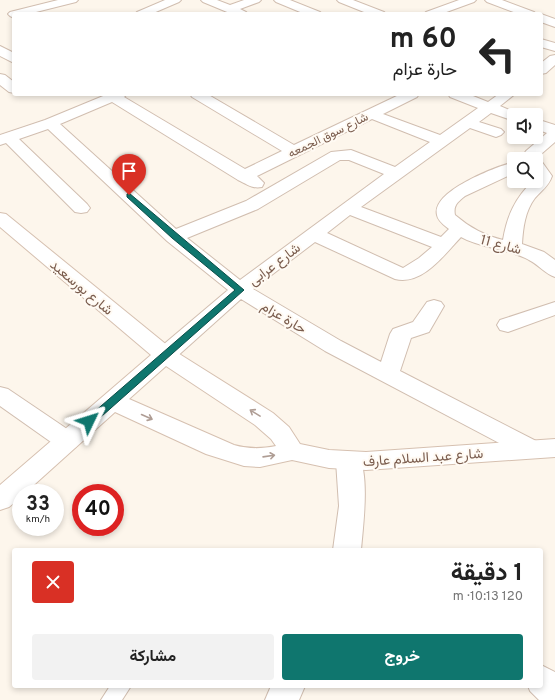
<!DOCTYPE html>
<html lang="ar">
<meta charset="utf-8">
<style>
:root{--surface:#fff;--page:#f2f2f2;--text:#222;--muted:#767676;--accent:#0f766e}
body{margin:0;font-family:Overpass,Vazirmatn,sans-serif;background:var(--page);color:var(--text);direction:rtl;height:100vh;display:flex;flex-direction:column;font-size:15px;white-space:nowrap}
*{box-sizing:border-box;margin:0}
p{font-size:13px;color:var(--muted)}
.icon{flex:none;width:22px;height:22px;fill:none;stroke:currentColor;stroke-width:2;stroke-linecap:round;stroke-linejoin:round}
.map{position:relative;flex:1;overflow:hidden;direction:ltr}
.side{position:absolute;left:12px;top:548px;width:531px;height:140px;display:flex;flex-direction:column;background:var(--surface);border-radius:4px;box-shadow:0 2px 6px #0003;direction:rtl}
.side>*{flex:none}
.banner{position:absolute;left:12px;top:12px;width:531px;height:84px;border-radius:4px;box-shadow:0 2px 6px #0003;direction:rtl;background:#fff;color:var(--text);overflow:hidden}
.buttons{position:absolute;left:507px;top:108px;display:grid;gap:8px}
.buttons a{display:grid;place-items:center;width:36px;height:36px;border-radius:4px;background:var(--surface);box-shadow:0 2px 6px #0003;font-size:20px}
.speed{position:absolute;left:12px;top:484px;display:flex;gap:8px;font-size:20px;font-weight:700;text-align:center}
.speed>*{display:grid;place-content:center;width:52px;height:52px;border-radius:50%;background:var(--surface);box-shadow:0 2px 6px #0003;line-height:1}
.speed small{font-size:10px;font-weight:400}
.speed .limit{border:6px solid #d22;background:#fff;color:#111}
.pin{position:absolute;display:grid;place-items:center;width:34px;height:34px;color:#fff;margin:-41px -17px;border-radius:50% 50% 50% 0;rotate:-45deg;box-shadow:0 0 4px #0007}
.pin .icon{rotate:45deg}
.me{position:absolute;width:44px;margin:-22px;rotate:49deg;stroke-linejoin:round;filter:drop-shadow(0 0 3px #0008)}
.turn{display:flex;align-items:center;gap:14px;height:84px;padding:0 20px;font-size:18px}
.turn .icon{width:52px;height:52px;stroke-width:2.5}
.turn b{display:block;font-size:28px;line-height:34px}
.round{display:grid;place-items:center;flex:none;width:42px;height:42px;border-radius:4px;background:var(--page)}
.overview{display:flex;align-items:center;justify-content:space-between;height:68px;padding:0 20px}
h1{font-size:24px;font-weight:700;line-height:30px}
.cta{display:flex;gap:8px;margin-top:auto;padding:8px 20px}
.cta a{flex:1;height:46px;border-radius:4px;background:var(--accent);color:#fff;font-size:16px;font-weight:700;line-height:46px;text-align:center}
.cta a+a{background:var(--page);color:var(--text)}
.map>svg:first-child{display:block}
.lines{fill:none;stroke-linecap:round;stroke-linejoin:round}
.lane-casing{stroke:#d1beb0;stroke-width:2}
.street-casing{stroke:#d1beb0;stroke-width:2}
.secondary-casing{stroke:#d6c0b0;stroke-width:2}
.lane{fill:#fff;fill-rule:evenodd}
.street{fill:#fff;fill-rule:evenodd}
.secondary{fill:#fff;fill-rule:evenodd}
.oneway{stroke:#af9d94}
.route{fill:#0f766e;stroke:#0a4d48}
.labels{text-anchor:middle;stroke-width:4;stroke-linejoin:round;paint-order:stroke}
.far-street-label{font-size:12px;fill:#7a5c4d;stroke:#fffaf3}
.street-label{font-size:14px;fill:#7a5c4d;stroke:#fffaf3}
</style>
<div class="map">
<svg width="555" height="700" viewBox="0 0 555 700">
<rect width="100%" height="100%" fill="#fdf6ec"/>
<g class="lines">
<defs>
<path id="lane" d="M110 686H131L122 700H101Z"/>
<g id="street">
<path d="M58 0H78L76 2 28 14H14V18L10 16 8 14 10 12Z"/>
<path d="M165 0H181L179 2 151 14H135L137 12Z"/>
<path d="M201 0H217L230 5 244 0H261L259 2 240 9 246 12 248 14H232L203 2Z"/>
<path d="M274 0H290L320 12 322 14H305L276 2Z"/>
<path d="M337 0H353L384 12 386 14H369L339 2Z"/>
<path d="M459 0H476L474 2 441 14H424L426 12Z"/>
<path d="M485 0H502L534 12 536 14H519L487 2Z"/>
<path d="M541 14 555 19V27L541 22Z"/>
<path d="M541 39 555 43V51L541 47Z"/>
<path d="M0 46 14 53V63L0 56Z"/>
<path d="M555 55V65L546 73 541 74V63L550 56Z"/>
<path d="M0 74 5 75 14 82V93L9 92 0 85Z"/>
<path d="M108 94H127L124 97 245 169 282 151 192 97 190 94H207L294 145 401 94H419L417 97 383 114 440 135 478 108 450 97 448 94H468L488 102 499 94H515L500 106 519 114 520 115H514V121L491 113 479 122 501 129 504 132 501 135 496 137 470 128 361 207 441 237 449 229C444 225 438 221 437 215 431 191 496 167 514 162V173L465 196C458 202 453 205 455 215 469 227 485 236 503 240 507 216 515 198 533 181H536V159H524V154L526 151 547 133 536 129V119L555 125V142L540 155 539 161 542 162 552 176C549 186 541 191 535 198 525 211 523 228 522 244L544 252 555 260V277C545 274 539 265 529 260 508 248 483 249 461 237 445 254 422 286 395 279L315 242 253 289 341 341 381 362 390 334 393 329 413 322 427 302 434 300 441 302 444 306 429 332 411 338 400 371 540 443 544 449 540 455 531 458 522 455 325 351 241 299 173 360 165 362 157 360 154 355 157 350 228 290 167 241 48 129 19 139 87 204 90 208 87 212 81 213 75 212 6 143 0 145V135L45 120ZM112 102 238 180C247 184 252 189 262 187L264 183 257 176 372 119 430 142 395 167 351 150 331 152 246 201 176 229 60 124ZM340 160H349L384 174 240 280 187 238 258 209ZM350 215 432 247 419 258 403 268 327 233Z"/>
<path d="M555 302V315L508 332 500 330 497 325 500 320Z"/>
<path d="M0 387 8 389 76 435 79 441 76 447 67 450 58 447 0 406Z"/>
<path d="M349 452 358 454C370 475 363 526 361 550H333L339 506 336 461 340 454Z"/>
<path d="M541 665 555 672V700H539L530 691 528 686H541Z"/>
<path d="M271 686H305L299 700H265Z"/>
</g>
<path id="secondary" d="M0 213 6 214 173 350 273 413 289 427 300 444 329 450 366 452 555 439V457L366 470 329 468 292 460 260 467 244 466 206 454 115 412 25 493H21V497L9 507 0 510V485L151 355 0 227ZM166 366 255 425 271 439 276 446C261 449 248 449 234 445L129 399Z"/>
</defs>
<!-- lane casing -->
<use href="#lane" class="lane-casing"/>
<!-- street casing -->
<use href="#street" class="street-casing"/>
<!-- secondary casing -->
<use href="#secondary" class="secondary-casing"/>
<!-- lane -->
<use href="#lane" class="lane"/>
<!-- street -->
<use href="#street" class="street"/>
<!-- secondary -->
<use href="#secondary" class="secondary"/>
</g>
<!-- one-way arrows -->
<defs><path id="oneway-shaft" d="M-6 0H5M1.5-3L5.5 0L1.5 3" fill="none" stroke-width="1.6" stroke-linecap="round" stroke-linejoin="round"/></defs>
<g class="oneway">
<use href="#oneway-shaft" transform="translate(255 413) rotate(-148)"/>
<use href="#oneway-shaft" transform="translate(147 417) rotate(24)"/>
<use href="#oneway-shaft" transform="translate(269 456) rotate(-8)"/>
</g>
<!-- route -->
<path class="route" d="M129 193 244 290 93 424H86L84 421 86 419 235 290 172 238 127 197V194Z"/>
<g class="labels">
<!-- far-street labels -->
<g class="far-street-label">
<text transform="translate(328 135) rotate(-26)" y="4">شارع سوق الجمعه</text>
</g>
<!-- street labels -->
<g class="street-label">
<text transform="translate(501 244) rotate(15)" y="5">شارع 11</text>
<text transform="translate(274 264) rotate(-37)" y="5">شارع عرابى</text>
<text transform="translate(82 287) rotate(40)" y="5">شارع بورسعيد</text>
<text transform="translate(284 317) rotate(31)" y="5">حارة عزام</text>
<text transform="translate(423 457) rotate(-4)" y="5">شارع عبد السلام عارف</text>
</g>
</g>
</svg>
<div class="buttons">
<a><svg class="icon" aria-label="sound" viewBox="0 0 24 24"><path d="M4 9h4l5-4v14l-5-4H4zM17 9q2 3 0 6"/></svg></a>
<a><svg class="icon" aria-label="search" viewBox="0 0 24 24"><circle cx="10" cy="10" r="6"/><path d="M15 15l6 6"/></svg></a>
</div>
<div class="speed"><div>33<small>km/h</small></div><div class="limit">40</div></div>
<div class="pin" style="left:129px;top:195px;background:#d93025"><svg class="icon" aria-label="arrive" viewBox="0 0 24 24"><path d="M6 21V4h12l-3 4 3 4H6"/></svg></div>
<svg class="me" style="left:89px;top:421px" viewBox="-20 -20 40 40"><path d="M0-17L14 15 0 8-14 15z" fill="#0f766e" stroke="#fff" stroke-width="4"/></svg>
<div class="banner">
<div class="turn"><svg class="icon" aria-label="left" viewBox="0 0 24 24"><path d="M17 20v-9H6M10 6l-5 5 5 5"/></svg><div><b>60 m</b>حارة عزام</div></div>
</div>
<section class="side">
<div class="overview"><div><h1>1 دقيقة</h1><p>120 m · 10:13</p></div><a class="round" style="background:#d93025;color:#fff"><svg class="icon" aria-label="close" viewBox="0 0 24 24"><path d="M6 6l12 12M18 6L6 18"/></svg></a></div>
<div class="cta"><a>خروج</a><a>مشاركة</a></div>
</section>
</div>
